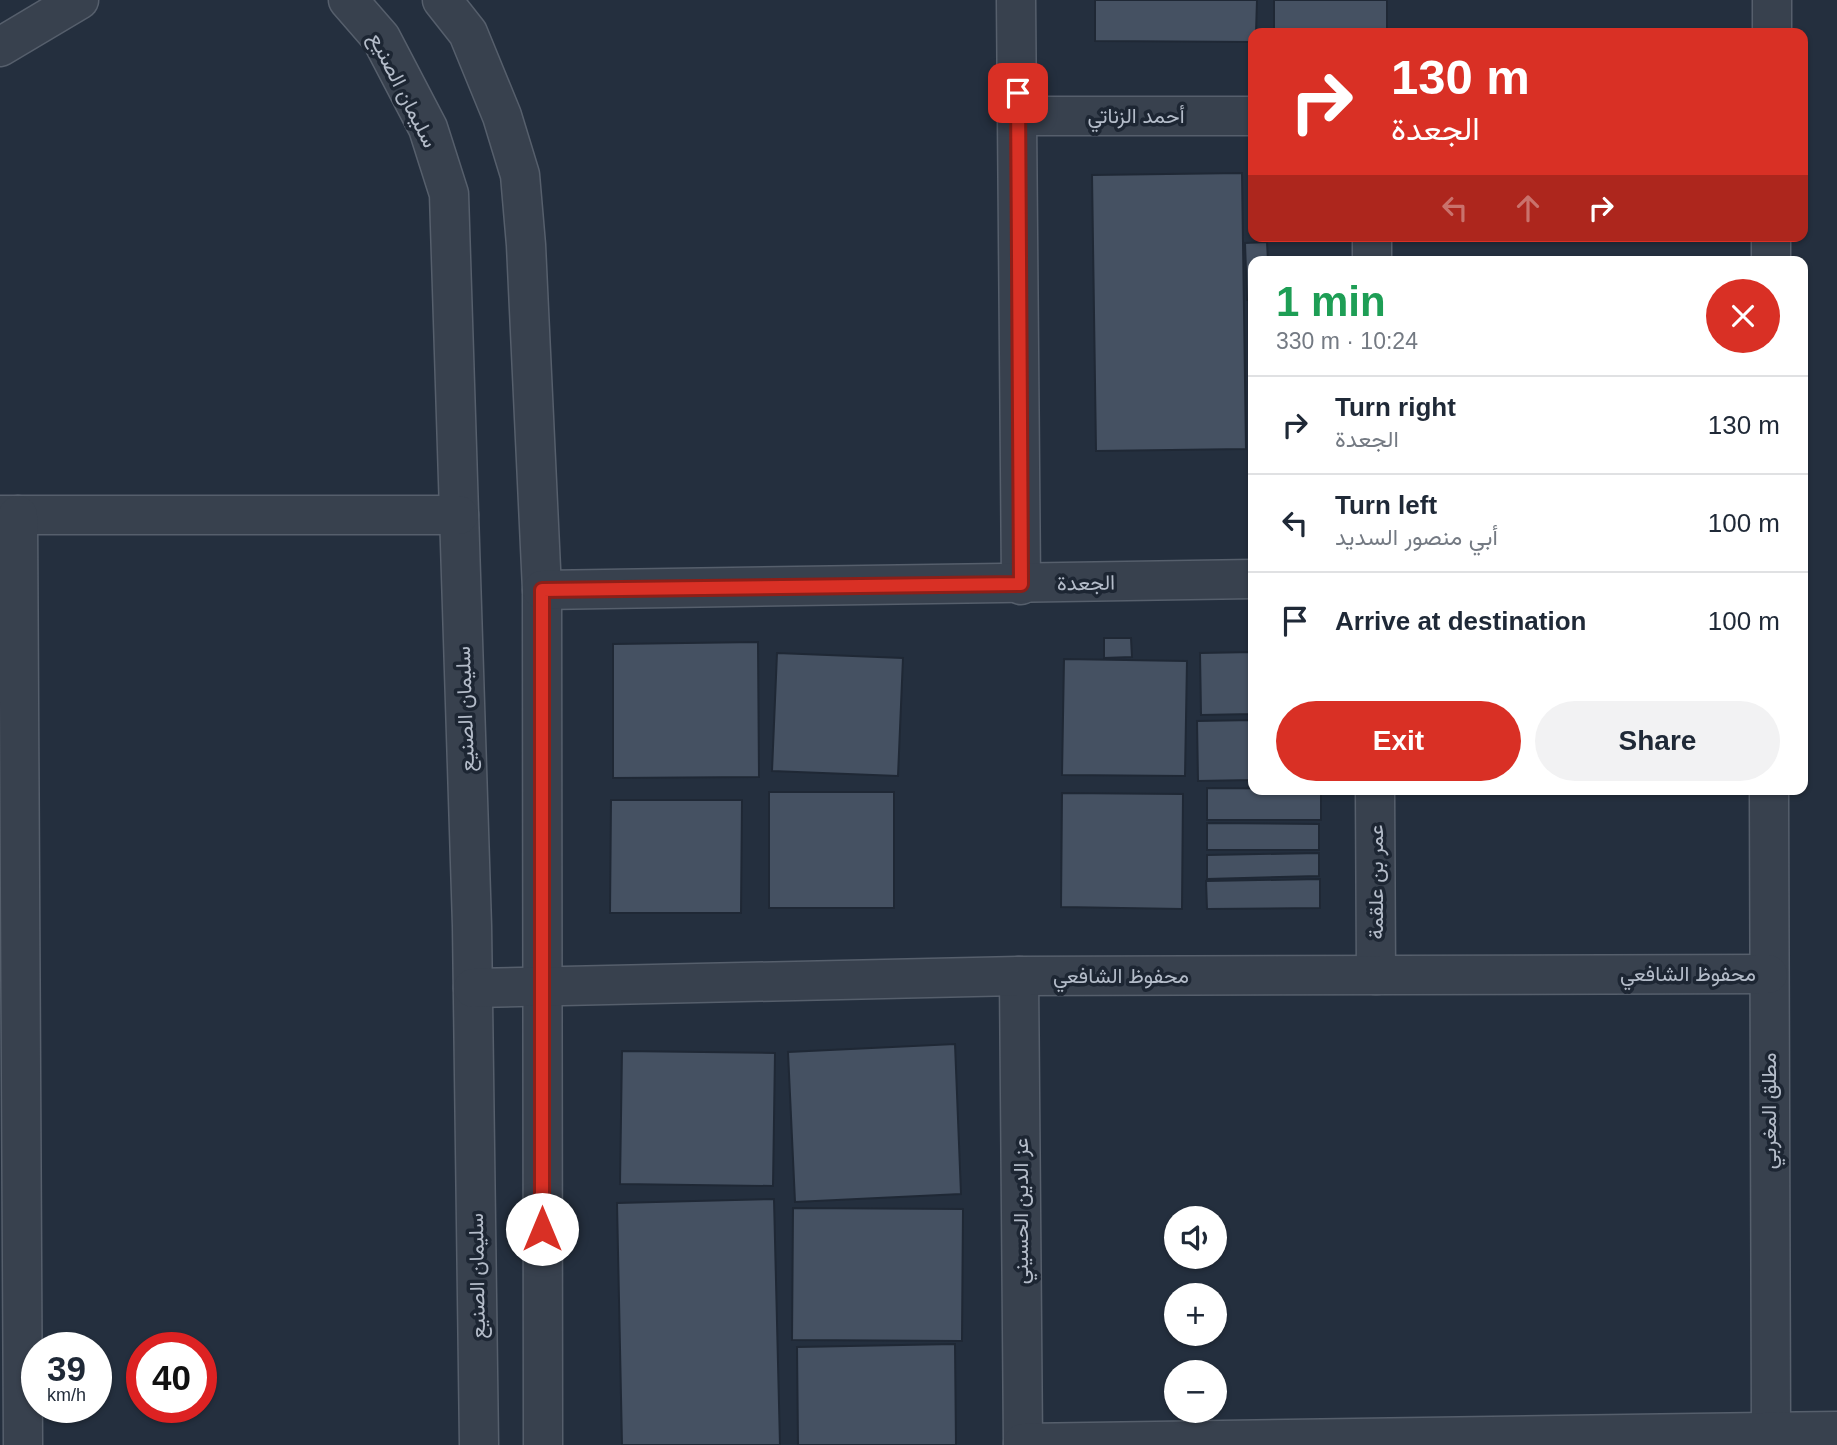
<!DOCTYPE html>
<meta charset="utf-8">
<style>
:root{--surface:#fff;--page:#f2f2f3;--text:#1f2937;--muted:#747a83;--line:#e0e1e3;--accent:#d93025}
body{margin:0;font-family:Helvetica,Vazirmatn,sans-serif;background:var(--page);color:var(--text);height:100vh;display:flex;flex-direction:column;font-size:26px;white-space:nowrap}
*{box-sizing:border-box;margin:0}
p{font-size:23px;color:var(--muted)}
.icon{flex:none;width:38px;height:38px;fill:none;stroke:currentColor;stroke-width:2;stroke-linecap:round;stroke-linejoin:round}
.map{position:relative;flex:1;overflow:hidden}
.details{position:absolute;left:1248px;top:256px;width:560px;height:539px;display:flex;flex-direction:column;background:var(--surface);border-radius:14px;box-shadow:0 2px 5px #0004}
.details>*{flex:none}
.top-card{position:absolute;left:1248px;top:28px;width:560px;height:214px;border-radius:14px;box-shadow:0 2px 5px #0004;background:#d93025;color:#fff;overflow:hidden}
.tools{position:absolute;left:1164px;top:1206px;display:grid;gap:14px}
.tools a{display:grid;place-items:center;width:63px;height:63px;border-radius:50%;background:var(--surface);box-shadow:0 2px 5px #0004;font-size:35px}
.speed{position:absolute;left:21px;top:1332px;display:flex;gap:14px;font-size:35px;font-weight:700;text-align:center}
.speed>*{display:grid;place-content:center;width:91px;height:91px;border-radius:50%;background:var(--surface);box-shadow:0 2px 5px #0004;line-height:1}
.speed small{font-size:18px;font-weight:400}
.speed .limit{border:10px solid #d22;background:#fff;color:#111}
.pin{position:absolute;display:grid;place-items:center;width:60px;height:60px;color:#fff;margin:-30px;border-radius:14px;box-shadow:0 4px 10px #0006}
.me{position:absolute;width:77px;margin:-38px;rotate:0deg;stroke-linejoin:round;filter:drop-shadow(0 0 5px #0008)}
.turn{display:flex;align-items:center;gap:24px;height:147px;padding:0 28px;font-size:32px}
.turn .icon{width:91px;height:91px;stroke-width:2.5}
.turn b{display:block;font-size:49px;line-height:60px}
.lanes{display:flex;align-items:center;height:66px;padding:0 28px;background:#0003;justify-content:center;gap:35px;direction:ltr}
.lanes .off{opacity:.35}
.round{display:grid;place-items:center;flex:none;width:74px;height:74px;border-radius:37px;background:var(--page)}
.headline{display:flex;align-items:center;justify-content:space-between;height:119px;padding:0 28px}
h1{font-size:42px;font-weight:800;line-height:52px;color:#1e9e55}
.action{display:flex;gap:14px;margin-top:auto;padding:14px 28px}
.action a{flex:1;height:80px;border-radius:42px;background:var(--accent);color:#fff;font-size:28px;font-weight:800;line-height:80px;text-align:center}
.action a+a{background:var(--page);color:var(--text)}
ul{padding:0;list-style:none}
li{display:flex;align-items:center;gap:21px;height:98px;padding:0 28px;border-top:2px solid var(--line)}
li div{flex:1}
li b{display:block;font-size:26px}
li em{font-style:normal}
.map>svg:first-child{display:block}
.building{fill:#455162;stroke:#1f2835;stroke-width:2}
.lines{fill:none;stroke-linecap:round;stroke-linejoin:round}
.minor-casing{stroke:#565f6c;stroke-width:41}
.minor{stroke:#38414e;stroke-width:38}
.route-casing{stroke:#8d1f18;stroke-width:18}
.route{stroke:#d93025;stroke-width:12}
.labels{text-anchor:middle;stroke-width:7;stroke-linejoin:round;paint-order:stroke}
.street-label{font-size:21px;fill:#b4bcc9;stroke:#1d2633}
</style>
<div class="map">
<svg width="1837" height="1445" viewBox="0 0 1837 1445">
<rect width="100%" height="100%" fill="#242f3e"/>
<!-- building -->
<g class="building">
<path d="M1095 0H1257L1256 33H1253V42L1095 41Z"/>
<rect x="1274" y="0" width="113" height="33"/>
<path d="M1242 173 1246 449 1096 451 1092 175Z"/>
<path d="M1267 242 1268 261H1253V300H1247L1245 243Z"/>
<path d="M1104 638H1131L1132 657 1104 658Z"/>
<path d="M758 642 759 777 613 778V644Z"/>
<path d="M1253 652V714L1201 715 1200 653Z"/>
<path d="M777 653 903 658 898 776 772 771Z"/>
<path d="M1064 659 1187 661 1185 776 1062 775Z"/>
<path d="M1253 720V780L1198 781 1197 721Z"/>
<path d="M1207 788 1321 789V820H1207Z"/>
<rect x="769" y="792" width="125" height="116"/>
<path d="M1062 793 1183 794 1182 909 1061 907Z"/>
<path d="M611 800H742L741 913H610Z"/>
<path d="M1207 823 1319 824V850H1207Z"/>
<path d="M1319 853V876L1207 879V855Z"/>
<path d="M1320 879V908L1207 909 1206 881Z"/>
<path d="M955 1044 961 1194 795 1202 788 1052Z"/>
<path d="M622 1051 775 1053 773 1186 620 1184Z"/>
<path d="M774 1199 780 1445H622L617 1203Z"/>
<path d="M793 1208 963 1209 962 1341 792 1340Z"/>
<path d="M955 1344 956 1445H798L797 1347Z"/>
</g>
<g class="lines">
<defs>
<g id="minor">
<path d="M348 0 381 38 428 128 449 194 472 926 479 1445"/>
<path d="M442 0 468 33 502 116 520 175 526 245 542 590 543 1445"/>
<path d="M1016 0 1021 585"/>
<path d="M1772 33V0"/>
<path d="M0 47 79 0"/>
<path d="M1018 116H1253"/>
<path d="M1372 236V261"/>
<path d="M1771 261V236"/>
<path d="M0 515H459"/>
<path d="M18 515 23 1445"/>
<path d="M542 590 1253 579"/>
<path d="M1375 789 1376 975"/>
<path d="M1769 789 1771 1432"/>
<path d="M1019 976 1023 1445"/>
<path d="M473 988 1019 976 1768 974"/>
<path d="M1023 1443 1837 1431"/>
</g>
</defs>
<!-- minor casing -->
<use href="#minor" class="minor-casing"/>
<!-- minor -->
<use href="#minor" class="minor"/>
</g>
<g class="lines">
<defs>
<path id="route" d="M542 1229V590L1021 584 1018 93"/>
</defs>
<!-- route casing -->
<use href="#route" class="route-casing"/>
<!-- route -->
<use href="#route" class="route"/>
</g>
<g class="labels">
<!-- street labels -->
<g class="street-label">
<text transform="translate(403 90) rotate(63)" y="7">سليمان الصنيع</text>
<text x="1136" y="123">أحمد الزناتي</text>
<text transform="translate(1086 583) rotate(-1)" y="7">الجعدة</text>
<text transform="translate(465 709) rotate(-92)" y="7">سليمان الصنيع</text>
<text transform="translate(1376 882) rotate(-90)" y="7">عمر بن علقمة</text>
<text x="1688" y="981">محفوظ الشافعي</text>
<text x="1121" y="983">محفوظ الشافعي</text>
<text transform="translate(1769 1111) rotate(-90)" y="7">مطلق المغربي</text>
<text transform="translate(1021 1211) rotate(-90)" y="7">عز الدين الحسيني</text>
<text transform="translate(477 1276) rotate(-91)" y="7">سليمان الصنيع</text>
</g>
</g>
</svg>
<div class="tools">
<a><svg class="icon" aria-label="sound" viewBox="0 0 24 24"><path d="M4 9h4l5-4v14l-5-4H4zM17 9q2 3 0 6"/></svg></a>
<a>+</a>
<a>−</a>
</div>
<div class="speed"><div>39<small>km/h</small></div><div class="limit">40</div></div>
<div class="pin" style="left:1018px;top:93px;background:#d93025"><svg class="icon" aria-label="arrive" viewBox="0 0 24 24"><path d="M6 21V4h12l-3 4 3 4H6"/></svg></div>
<svg class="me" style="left:542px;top:1229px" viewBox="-20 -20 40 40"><circle r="19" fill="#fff"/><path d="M0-13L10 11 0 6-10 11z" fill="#d93025"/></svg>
<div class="top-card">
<div class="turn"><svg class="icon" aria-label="right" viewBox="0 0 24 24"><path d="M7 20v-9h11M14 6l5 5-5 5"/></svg><div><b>130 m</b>الجعدة</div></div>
<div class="lanes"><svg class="icon off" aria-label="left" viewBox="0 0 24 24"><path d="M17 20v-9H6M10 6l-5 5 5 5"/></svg><svg class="icon off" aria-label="ahead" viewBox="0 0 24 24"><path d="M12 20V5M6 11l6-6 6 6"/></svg><svg class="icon" aria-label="right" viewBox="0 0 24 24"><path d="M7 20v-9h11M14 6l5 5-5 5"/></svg></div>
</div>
<section class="details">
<div class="headline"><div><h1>1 min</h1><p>330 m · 10:24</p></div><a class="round" style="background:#d93025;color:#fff"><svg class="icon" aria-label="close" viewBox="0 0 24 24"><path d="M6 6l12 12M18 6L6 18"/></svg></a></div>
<ul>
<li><svg class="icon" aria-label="right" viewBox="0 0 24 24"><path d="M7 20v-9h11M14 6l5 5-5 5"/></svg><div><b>Turn right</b><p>الجعدة</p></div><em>130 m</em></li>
<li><svg class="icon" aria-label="left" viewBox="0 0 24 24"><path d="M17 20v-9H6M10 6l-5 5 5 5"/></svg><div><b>Turn left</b><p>أبي منصور السديد</p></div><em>100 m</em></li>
<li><svg class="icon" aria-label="arrive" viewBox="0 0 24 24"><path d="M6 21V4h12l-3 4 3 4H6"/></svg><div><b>Arrive at destination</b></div><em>100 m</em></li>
</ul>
<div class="action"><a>Exit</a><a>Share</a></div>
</section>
</div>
